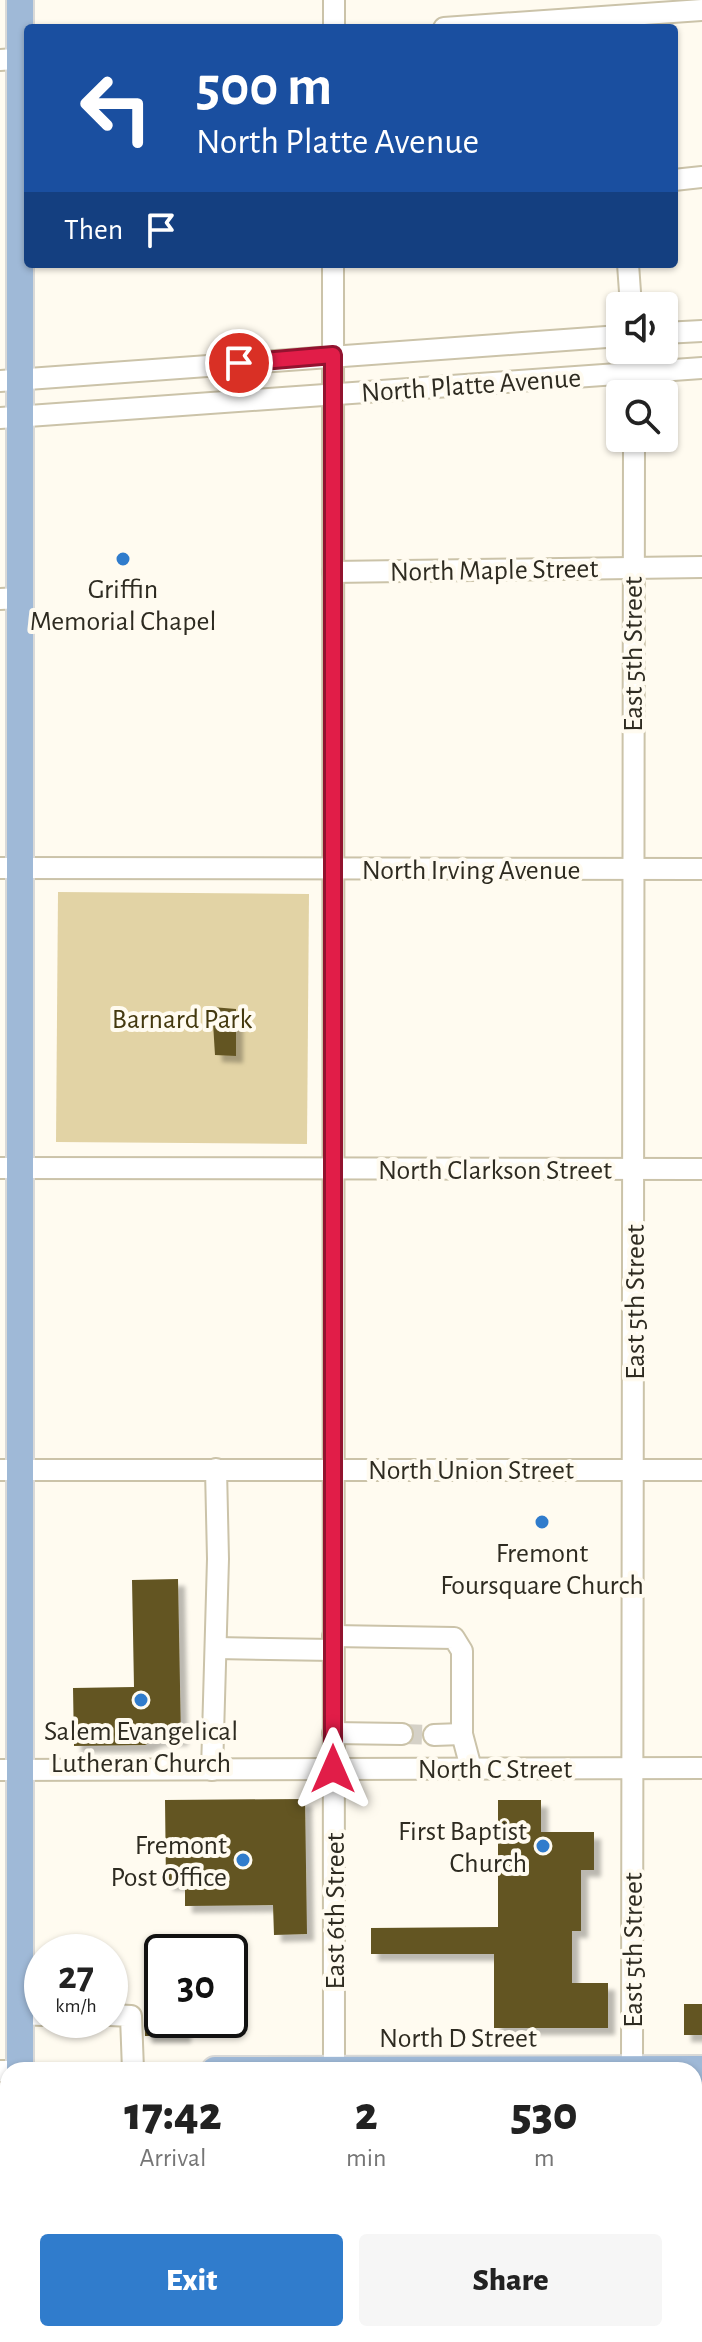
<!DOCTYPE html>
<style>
:root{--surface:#fff;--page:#f6f6f6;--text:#222;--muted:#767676;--accent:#307ccc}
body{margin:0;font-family:"Alegreya Sans",sans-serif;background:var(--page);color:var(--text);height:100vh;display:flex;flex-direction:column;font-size:30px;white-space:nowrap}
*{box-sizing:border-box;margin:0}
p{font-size:26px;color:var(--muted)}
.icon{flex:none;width:44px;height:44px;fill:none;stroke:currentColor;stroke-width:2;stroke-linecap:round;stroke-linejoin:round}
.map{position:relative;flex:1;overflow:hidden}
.drawer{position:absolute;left:0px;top:2062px;width:702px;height:280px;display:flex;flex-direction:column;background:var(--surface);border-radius:24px 24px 0 0;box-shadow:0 2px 6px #0004}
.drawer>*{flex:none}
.top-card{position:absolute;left:24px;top:24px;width:654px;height:244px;border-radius:8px;box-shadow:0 2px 6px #0004;background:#1a4fa0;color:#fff;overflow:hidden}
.tools{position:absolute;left:606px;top:292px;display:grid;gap:16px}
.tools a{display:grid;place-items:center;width:72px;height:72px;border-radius:8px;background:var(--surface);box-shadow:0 2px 6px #0004;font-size:40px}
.speed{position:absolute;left:24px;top:1934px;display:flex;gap:16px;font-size:40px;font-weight:700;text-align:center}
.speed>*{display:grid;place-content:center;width:104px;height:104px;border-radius:50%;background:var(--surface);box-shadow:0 2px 6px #0004;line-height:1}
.speed small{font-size:20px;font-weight:400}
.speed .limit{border:4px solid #111;border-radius:12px;background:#fff;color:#111}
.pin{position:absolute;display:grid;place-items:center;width:68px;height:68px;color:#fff;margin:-34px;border:4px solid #fff;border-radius:50%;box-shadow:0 2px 8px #0007}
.me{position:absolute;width:88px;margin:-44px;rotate:0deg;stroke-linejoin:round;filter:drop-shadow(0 0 6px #0008)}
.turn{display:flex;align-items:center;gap:28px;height:168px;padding:0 40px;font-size:36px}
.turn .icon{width:104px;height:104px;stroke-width:2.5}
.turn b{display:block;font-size:56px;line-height:68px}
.then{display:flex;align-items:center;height:76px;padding:0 40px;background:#0003;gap:16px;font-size:30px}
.eta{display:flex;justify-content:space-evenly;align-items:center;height:136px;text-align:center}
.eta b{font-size:48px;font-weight:800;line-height:56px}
.primary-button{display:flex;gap:16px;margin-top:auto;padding:16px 40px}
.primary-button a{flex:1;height:92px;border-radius:8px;background:var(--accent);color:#fff;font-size:32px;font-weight:800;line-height:92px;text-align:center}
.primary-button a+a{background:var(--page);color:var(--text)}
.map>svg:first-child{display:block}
.green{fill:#e2d3a5}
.building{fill:#635523;filter:url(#shadow)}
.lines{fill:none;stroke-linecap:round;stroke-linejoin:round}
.minor-tunnel{stroke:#d5d1c7;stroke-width:20;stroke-dasharray:20 10;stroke-linecap:butt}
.minor-casing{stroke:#cbc3a9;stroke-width:24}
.major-casing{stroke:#d9d9d7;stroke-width:30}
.minor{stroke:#fff;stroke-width:20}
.major{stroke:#9fb9d7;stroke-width:26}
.route-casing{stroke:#92132f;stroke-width:20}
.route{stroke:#e11d48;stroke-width:14}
.poi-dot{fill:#307ccc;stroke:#fffbf0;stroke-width:3}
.labels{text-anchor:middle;stroke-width:8;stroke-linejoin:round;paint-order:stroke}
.street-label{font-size:28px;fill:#2e2b21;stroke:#fffbf0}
.poi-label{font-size:28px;fill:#2e2b21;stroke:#fffbf0}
.park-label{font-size:28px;fill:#44390f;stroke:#fffbf0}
</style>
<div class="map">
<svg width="702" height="2342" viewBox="0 0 702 2342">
<defs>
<filter id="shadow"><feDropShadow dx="7" dy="7" stdDeviation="2" flood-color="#0004"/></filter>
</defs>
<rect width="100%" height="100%" fill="#fffbf0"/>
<!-- green -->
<path class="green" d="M58 892 309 894 307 1144 56 1142Z"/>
<!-- building -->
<g class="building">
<path d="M212 1007 236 1009V1056L215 1055Z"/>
<path d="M178 1579 181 1739H158L145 1745 74 1746 73 1688 134 1687 132 1580Z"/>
<path d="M305 1799 307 1934 274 1935 273 1905 185 1906V1884H166L165 1800Z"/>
<path d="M498 1800H541V1832H594V1870H581V1931H572V1983H608V2028H494V1954H371V1928L498 1927Z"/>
<path d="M144 1988H162V2020H184V2036H145Z"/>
<rect x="684" y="2004" width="18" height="31"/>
</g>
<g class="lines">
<!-- minor-tunnel -->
<path class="minor-tunnel" d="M402 1734 434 1735"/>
<defs>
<g id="minor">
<path d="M334 0V28"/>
<path d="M444 28 702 10"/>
<path d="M0 60 28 58"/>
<path d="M674 180 702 177"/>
<path d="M333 264 334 2070"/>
<path d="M628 264 631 306"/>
<path d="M664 333 702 331"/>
<path d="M633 350 634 394"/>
<path d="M0 381 620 336"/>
<path d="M0 418 702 368"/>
<path d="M333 572 702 567"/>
<path d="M0 599 20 598"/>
<path d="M0 868 702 869"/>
<path d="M0 1168 702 1169"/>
<path d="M0 1470H702"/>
<path d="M333 1636 454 1638 462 1651V1734L471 1768"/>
<path d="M216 1648 333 1650"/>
<path d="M333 1733 402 1734"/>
<path d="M434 1735 462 1734"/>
<path d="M0 1770 702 1768"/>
<path d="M212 1770 218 1559 216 1469"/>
<path d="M20 2014 42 2015"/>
<path d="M110 2015 131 2016 133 2070"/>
<path d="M632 2070 634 438"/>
<path d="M0 2071H8"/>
<path d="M694 2222H702"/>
<path d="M90 2334V2342"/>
<path d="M335 2334V2342"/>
<path d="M630 2342V2334"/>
</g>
<g id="major">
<path d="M20 0V2070"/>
<path d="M215 2070 702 2069"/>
<path d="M20 2342V2334"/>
</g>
</defs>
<!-- minor casing -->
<use href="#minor" class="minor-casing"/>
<!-- major casing -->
<use href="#major" class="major-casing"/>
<!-- minor -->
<use href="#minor" class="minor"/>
<!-- major -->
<use href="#major" class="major"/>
</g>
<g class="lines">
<defs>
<path id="route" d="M239 363 333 355V1769"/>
</defs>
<!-- route casing -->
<use href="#route" class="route-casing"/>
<!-- route -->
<use href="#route" class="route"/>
</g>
<!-- markers -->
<g class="poi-dot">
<circle cx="123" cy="559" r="8"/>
<circle cx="542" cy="1522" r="8"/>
<circle cx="141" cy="1700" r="8"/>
<circle cx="543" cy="1846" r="8"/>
<circle cx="243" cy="1860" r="8"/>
</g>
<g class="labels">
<!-- street labels -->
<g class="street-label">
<text transform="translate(471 384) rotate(-4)" y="10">North Platte Avenue</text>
<text transform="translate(494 569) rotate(-1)" y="10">North Maple Street</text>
<text transform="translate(632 654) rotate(-90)" y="10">East 5th Street</text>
<text x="471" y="879">North Irving Avenue</text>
<text x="495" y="1179">North Clarkson Street</text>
<text transform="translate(634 1302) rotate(-90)" y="10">East 5th Street</text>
<text x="471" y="1479">North Union Street</text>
<text x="495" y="1778">North C Street</text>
<text transform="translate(334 1911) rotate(-90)" y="10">East 6th Street</text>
<text transform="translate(632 1950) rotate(-90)" y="10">East 5th Street</text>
<text x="458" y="2047">North D Street</text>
</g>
<!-- poi labels -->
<g class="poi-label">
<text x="123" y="598">Griffin<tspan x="123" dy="32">Memorial Chapel</tspan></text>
<text x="542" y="1562">Fremont<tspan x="542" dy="32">Foursquare Church</tspan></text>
<text x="141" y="1740">Salem Evangelical<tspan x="141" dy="32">Lutheran Church</tspan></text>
<text x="527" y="1840" text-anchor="end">First Baptist<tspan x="527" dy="32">Church</tspan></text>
<text x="227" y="1854" text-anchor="end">Fremont<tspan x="227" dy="32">Post Office</tspan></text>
</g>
<!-- park labels -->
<g class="park-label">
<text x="182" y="1028">Barnard Park</text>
</g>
</g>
</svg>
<div class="tools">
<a><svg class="icon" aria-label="sound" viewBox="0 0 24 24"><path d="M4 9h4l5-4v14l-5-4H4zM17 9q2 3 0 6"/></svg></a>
<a><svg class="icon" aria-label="search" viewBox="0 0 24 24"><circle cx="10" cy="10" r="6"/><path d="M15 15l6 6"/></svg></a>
</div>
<div class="speed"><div>27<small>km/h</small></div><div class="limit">30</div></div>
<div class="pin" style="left:239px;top:363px;background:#d93025"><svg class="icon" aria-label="arrive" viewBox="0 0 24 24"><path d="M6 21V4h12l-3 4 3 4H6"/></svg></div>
<svg class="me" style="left:333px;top:1769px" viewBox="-20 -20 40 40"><path d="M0-17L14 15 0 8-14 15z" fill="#e11d48" stroke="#fff" stroke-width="4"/></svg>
<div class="top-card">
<div class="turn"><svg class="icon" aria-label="left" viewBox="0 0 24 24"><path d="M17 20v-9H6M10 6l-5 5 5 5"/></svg><div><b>500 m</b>North Platte Avenue</div></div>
<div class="then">Then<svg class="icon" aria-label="arrive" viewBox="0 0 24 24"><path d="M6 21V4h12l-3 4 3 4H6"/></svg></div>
</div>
<section class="drawer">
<div class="eta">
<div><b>17:42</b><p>Arrival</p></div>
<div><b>2</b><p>min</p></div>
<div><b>530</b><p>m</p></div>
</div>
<div class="primary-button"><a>Exit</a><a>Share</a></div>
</section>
</div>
